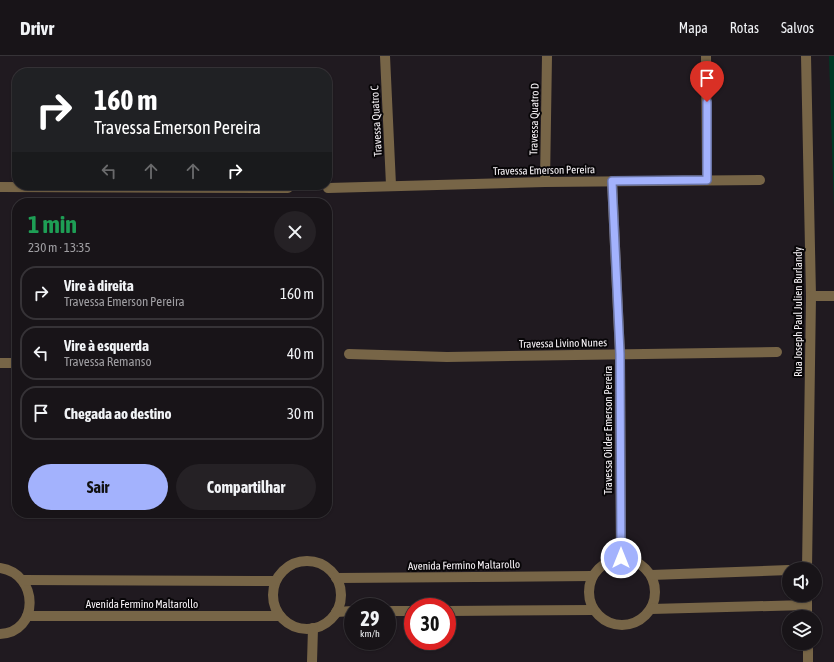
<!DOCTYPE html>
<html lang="pt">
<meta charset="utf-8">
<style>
:root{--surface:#181418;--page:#252125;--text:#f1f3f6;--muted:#9f9ea2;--line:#363337;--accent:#a3b2fd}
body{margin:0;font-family:"Asap Condensed",sans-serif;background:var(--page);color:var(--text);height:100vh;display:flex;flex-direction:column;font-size:15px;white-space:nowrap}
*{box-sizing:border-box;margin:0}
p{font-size:13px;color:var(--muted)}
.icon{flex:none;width:22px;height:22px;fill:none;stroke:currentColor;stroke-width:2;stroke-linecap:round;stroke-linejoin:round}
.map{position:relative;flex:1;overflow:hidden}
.panel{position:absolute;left:12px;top:142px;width:320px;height:320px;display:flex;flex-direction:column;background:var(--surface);border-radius:16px;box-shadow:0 1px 3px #0004,0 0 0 1px var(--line)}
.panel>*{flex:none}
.top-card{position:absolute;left:12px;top:12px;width:320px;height:122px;border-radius:16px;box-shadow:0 1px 3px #0004,0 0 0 1px var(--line);background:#202124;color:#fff;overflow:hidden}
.tools{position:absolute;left:782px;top:506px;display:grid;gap:8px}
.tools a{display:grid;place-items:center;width:40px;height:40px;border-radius:50%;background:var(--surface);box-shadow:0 1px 3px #0004,0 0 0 1px var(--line);font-size:20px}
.speed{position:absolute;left:344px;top:542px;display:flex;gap:8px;font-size:20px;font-weight:700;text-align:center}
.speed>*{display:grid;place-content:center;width:52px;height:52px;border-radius:50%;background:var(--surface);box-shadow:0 1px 3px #0004,0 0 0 1px var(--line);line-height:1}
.speed small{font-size:10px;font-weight:400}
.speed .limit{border:6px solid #d22;background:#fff;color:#111}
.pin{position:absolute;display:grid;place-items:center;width:34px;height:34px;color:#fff;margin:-41px -17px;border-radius:50% 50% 50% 0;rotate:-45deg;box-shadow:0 0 4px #0007}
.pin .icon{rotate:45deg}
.me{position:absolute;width:44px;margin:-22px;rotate:0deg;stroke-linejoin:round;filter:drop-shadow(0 0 3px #0008)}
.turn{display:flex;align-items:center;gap:14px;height:84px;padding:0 16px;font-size:18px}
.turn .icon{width:52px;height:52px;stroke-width:2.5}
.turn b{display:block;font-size:28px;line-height:34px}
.lanes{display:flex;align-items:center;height:38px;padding:0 16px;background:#0003;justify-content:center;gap:20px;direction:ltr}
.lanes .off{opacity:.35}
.round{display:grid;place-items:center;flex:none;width:42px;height:42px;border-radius:21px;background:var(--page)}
.overview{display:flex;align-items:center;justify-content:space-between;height:68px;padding:0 16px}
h1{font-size:24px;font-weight:700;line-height:30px;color:#1e9e55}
.primary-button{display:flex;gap:8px;margin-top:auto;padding:8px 16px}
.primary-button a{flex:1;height:46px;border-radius:24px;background:var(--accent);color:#111;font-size:16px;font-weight:700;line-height:46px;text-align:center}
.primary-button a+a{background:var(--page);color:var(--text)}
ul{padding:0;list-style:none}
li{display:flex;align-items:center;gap:12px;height:54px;margin:0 8px 6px;padding:0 8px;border:2px solid var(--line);border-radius:16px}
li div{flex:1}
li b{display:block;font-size:15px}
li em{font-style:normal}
header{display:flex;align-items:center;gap:24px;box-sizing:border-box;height:56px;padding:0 20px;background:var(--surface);border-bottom:1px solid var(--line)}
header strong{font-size:19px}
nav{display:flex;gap:22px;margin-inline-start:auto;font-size:14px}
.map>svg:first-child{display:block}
.green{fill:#003825}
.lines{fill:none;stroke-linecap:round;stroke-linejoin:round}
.minor{stroke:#776547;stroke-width:10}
.route-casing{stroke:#6a74a4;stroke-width:10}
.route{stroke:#a3b2fd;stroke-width:7}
.labels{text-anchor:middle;stroke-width:4;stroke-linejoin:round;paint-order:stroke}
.street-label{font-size:11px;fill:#f6f2f6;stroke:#080608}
</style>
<header>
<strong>Drivr</strong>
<nav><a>Mapa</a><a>Rotas</a><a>Salvos</a></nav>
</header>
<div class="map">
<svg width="834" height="606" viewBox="0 0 834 606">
<rect width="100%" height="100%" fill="#201a20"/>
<!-- green -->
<path class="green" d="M829 0H834V153Z"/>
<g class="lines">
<!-- minor -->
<g class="minor">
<path d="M385 0 391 129"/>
<path d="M706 0 707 124"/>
<path d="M806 0 811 240 807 513"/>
<path d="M612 125 620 299 621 503"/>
<path d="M545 126 547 0"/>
<path d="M0 131 288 132"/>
<path d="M328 132 545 126 760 124"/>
<path d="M811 240H834"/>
<path d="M349 298 447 301 777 296"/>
<path d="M0 307H17"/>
<circle cx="622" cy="536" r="33"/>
<circle cx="307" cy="539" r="34"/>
<path d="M0 512C40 518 39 577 0 578"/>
<path d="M651 519 789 514"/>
<path d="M336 522 592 520"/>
<path d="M23 524 275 525"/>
<path d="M807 539V561"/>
<path d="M651 553 807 549"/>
<path d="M387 555H413"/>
<path d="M447 555 593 554"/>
<path d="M336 556 353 555"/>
<path d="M27 560H280"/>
<path d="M808 587V606"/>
<path d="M312 606 313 572"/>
</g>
</g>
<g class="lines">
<defs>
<path id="route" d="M621 502 620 298 612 125 707 124V46"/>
</defs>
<!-- route casing -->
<use href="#route" class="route-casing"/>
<!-- route -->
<use href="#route" class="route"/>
</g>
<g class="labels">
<!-- street labels -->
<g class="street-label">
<text transform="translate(534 63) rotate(-89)" y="4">Travessa Quatro D</text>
<text transform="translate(376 65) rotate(-93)" y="4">Travessa Quatro C</text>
<text transform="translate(544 114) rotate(-1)" y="4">Travessa Emerson Pereira</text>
<text transform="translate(798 256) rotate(-90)" y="4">Rua Joseph Paul Julien Burlandy</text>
<text transform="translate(563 287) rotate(-1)" y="4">Travessa Livino Nunes</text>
<text transform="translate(608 374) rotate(-90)" y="4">Travessa Oilder Emerson Pereira</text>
<text transform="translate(464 509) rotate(-1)" y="4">Avenida Fermino Maltarollo</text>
<text x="142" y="552">Avenida Fermino Maltarollo</text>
</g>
</g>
</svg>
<div class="tools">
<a><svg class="icon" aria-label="sound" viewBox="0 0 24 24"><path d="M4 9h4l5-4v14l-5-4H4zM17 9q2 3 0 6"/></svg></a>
<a><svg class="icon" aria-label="layers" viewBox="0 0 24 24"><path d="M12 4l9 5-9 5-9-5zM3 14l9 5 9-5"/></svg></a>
</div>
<div class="speed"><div>29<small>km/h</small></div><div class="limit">30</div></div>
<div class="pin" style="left:707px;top:46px;background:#d93025"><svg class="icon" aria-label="arrive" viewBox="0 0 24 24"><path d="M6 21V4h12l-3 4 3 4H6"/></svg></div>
<svg class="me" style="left:621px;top:502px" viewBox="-20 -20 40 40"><circle r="17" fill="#a3b2fd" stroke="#fff" stroke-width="3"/><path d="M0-11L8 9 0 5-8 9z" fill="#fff"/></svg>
<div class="top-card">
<div class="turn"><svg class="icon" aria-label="right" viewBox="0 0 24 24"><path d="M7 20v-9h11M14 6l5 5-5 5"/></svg><div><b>160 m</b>Travessa Emerson Pereira</div></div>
<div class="lanes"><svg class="icon off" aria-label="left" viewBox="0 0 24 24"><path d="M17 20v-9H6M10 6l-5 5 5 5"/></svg><svg class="icon off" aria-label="ahead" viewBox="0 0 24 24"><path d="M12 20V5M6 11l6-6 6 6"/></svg><svg class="icon off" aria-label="ahead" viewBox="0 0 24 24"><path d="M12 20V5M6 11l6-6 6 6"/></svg><svg class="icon" aria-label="right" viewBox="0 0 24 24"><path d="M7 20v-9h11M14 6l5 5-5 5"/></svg></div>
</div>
<section class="panel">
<div class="overview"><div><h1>1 min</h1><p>230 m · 13:35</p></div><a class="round"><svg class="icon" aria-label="close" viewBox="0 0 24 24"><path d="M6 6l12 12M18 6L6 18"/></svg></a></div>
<ul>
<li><svg class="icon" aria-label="right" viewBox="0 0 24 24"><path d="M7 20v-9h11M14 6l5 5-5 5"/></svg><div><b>Vire à direita</b><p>Travessa Emerson Pereira</p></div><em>160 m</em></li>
<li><svg class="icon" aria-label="left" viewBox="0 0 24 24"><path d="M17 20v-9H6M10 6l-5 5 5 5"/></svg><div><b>Vire à esquerda</b><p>Travessa Remanso</p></div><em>40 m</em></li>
<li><svg class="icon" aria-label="arrive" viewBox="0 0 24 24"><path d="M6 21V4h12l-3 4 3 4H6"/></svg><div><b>Chegada ao destino</b></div><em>30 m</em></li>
</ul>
<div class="primary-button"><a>Sair</a><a>Compartilhar</a></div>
</section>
</div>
